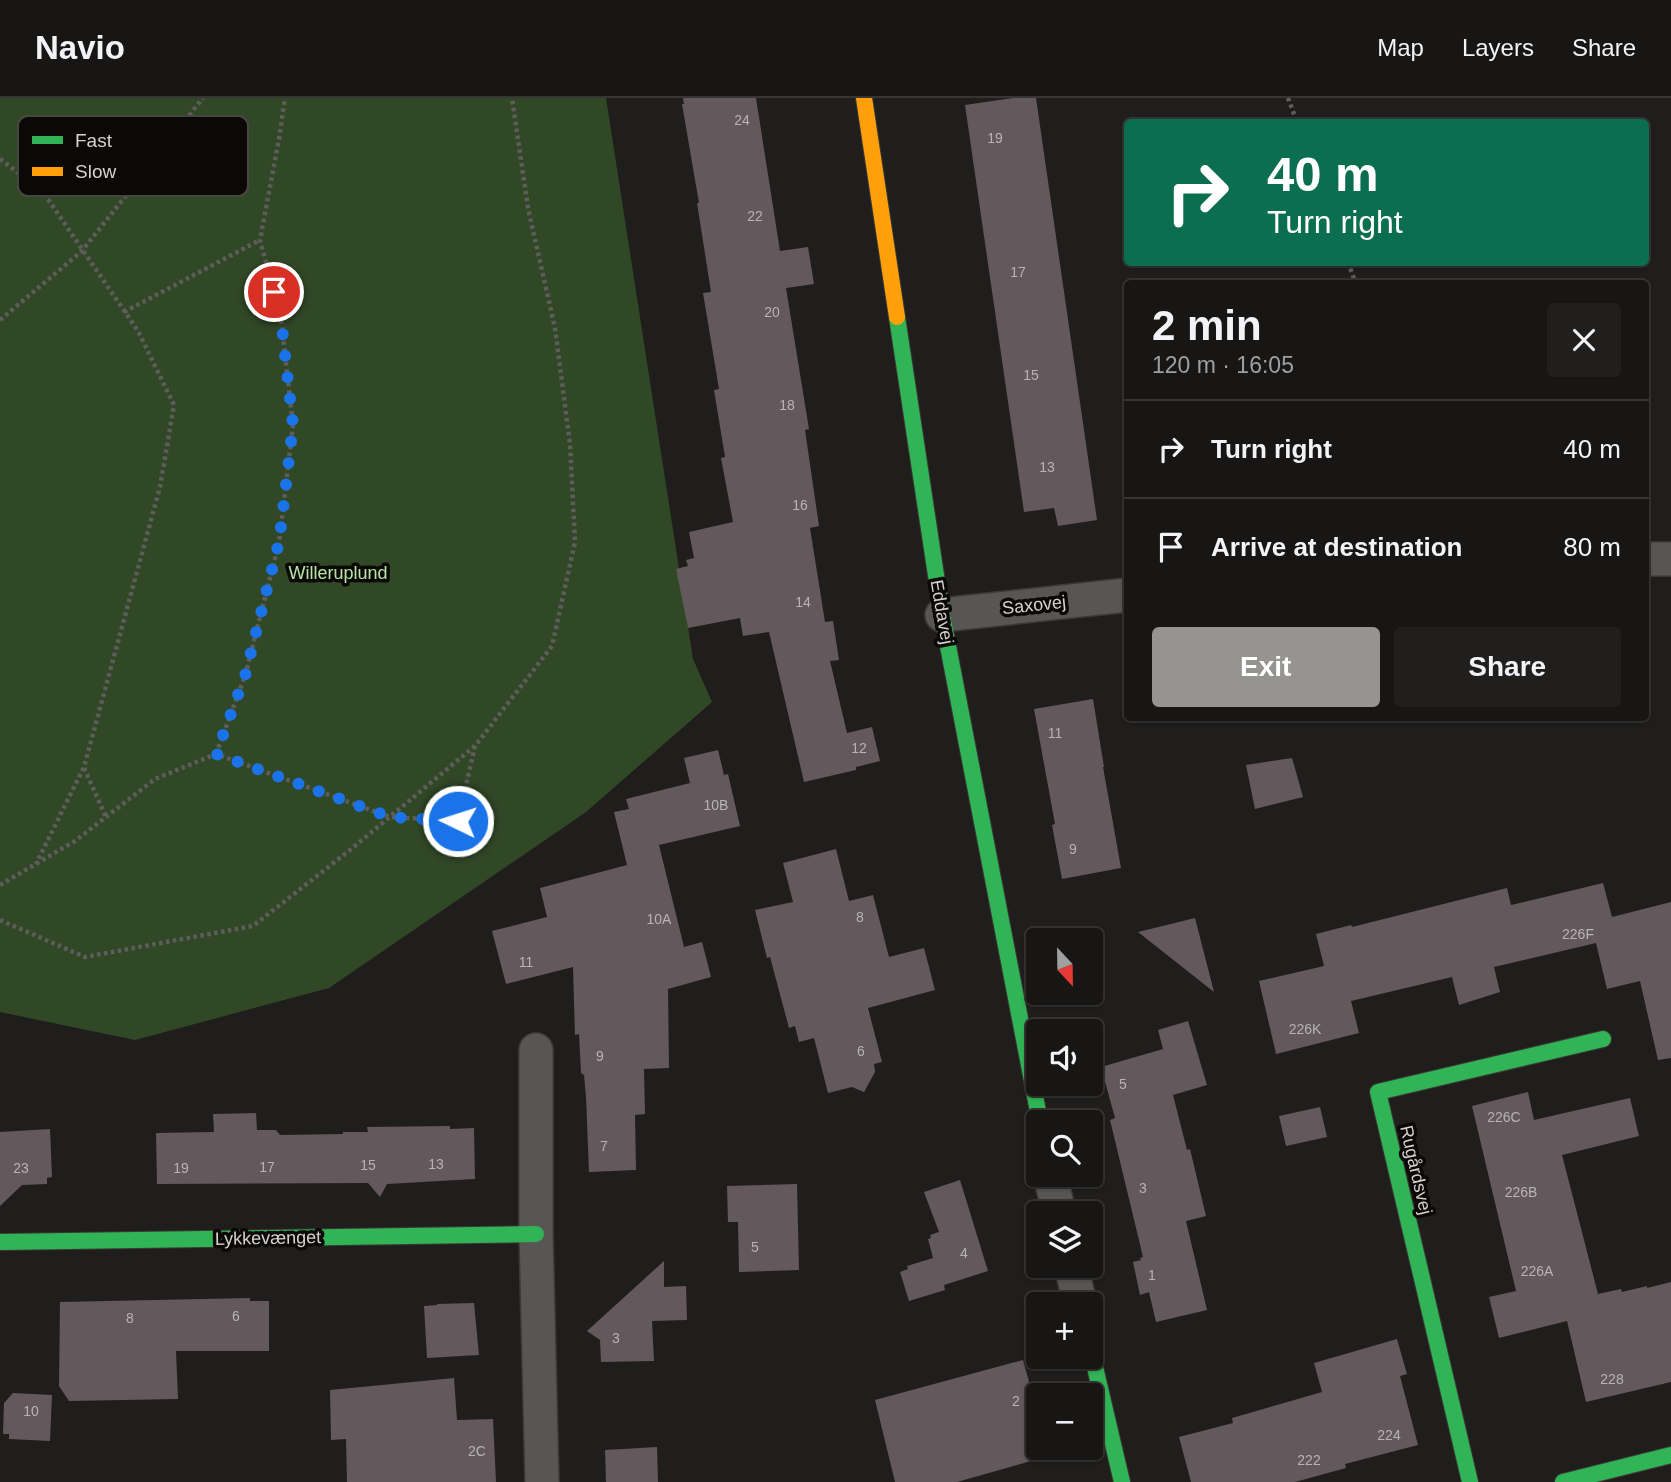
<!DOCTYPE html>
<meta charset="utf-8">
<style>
:root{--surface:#181615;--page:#211f1e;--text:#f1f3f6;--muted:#9f9fa0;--line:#363534;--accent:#969491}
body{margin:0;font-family:Arial,sans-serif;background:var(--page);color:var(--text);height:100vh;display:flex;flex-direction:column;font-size:26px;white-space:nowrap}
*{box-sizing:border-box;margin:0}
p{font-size:23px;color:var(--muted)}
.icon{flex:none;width:38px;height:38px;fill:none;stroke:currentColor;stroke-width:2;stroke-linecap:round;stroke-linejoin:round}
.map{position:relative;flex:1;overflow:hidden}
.details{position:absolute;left:1124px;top:182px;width:525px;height:441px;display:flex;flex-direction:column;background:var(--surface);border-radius:7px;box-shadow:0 2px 5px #0004,0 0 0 2px var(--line)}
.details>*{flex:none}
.guide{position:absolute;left:1124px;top:21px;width:525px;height:147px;border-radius:7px;box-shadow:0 2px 5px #0004,0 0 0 2px var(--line);background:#0b6e4f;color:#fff;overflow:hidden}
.needle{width:46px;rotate:158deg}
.tools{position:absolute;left:1026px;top:830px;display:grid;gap:14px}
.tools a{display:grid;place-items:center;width:77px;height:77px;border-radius:7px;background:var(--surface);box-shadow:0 2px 5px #0004,0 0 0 2px var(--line);font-size:35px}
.pin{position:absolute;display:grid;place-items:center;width:60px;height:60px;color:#fff;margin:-30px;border:4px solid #fff;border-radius:50%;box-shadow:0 2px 7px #0007}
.me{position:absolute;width:77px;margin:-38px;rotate:274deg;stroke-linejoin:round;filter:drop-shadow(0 0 5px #0008)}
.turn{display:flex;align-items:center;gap:24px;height:147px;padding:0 28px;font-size:32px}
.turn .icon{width:91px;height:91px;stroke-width:2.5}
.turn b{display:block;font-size:49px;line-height:60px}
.round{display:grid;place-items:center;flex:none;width:74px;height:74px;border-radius:7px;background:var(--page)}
.head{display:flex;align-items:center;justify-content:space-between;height:119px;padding:0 28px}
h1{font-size:42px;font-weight:700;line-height:52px}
.action{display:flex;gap:14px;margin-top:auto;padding:14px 28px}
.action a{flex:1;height:80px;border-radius:7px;background:var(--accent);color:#fff;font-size:28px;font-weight:700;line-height:80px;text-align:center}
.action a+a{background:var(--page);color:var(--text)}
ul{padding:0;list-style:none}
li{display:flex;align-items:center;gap:21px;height:98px;padding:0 28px;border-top:2px solid var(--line)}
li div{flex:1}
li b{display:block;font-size:26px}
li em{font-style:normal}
header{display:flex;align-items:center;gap:42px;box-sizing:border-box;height:98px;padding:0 35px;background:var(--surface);border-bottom:2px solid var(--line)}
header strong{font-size:33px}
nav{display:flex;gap:38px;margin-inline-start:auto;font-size:24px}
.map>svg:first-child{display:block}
.green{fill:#314827}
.building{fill:#63585b}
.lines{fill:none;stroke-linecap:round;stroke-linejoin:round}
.street-casing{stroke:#3b3936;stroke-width:36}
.fast-casing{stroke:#3b3936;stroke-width:18}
.slow-casing{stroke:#3b3936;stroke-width:18}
.path{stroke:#5e5d5b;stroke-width:4.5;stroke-dasharray:3.5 3.5;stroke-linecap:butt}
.street{stroke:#585654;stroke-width:33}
.fast{stroke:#30b455;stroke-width:16}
.slow{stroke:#ff9f0a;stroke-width:16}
.route{stroke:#1a73e8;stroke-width:12;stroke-dasharray:0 21.6}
.labels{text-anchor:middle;stroke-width:7;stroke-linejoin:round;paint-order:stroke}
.number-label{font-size:14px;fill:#b8b4b3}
.park-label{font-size:18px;fill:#b6e5a3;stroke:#0a0907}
.street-label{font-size:18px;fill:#d5d3d0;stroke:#0a0907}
.key{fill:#0a0907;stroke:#474643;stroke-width:2}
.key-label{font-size:19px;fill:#d5d3d0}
</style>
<header>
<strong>Navio</strong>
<nav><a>Map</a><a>Layers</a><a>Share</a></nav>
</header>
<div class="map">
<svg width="1671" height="1384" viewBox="0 0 1671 1384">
<rect width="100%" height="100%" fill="#201e1c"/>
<!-- green -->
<path class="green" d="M0 0H606L693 561 712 604 586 714 329 890 135 942 0 914Z"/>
<!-- building -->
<g class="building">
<path d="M683 0H756L780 153 808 149 814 186 786 190 809 331 805 332 819 428 810 430 825 524 833 523 839 562 830 563 847 635 872 629 880 663 856 669V672L804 684 769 534 743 538 740 520 688 530 676 471 688 468 686 462 694 460 689 434 733 424 721 360 725 359 714 292 719 291 703 195 711 194 697 105H699L682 6H684Z"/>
<path d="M1013 0H1036L1097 422 1058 428 1054 410 1024 414 965 7Z"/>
<path d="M1093 601 1104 669H1103L1121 770 1062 781 1052 727 1055 726 1034 611Z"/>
<path d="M718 652 724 677 728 676 740 728 659 747 684 849 702 844 711 879 668 891 669 970 644 971 645 1016 635 1017 636 1072 589 1074 586 999 584 977 581 975 579 936 575 937 573 869 506 886 492 833 547 819 540 790 627 767 614 714 629 711 626 701 690 685 684 660Z"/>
<path d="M1292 660 1303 699 1255 711 1246 667Z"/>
<path d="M836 751 849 803 873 797 889 859 924 850 935 892 868 910 882 964 874 966 875 974 864 994 852 989 828 995 814 940 799 944 795 928 789 930 770 859 767 860 755 812 793 804 783 765Z"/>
<path d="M1603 785 1612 819 1671 804V960L1658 962 1640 883 1607 891 1596 845 1494 869 1500 894 1459 907 1452 879 1351 903 1359 935 1276 956 1259 883 1324 868 1316 836 1351 827 1352 829 1507 790 1511 807Z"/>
<path d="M1195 820 1214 894 1138 834Z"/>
<path d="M1188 923 1207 987 1173 997 1187 1052 1190 1051 1206 1118 1186 1123 1207 1212 1156 1224 1149 1194 1140 1197 1133 1164 1141 1162 1140 1160 1143 1159 1110 1022 1115 1020 1101 969 1163 951 1158 932Z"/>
<path d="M1528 994 1534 1022 1630 1000 1639 1038 1562 1057 1598 1196 1621 1191 1622 1194 1647 1188V1190L1671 1184V1284L1586 1304 1567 1223 1499 1240 1489 1199 1516 1193 1472 1008Z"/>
<path d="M1320 1009 1327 1039 1286 1048 1279 1018Z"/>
<path d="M256 1015 257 1032H276L280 1037 343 1036V1034H368L367 1029 450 1028V1031L474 1030 475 1081 387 1086 380 1099 368 1085 157 1086 156 1035 214 1034 213 1016Z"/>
<path d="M50 1031 52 1079 47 1080V1086L22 1087 0 1108V1034Z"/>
<path d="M960 1082 988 1173 944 1187 945 1192 909 1203 900 1174 908 1171 907 1168 933 1160 928 1141 931 1140 930 1137 939 1134 924 1094Z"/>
<path d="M797 1086 799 1172 739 1174 738 1124H728L727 1088Z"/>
<path d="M664 1163V1189L686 1188 687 1222 652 1223 654 1263 601 1264 600 1242 587 1233Z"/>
<path d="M250 1200V1203H269V1253H176L178 1301 69 1303 59 1288 60 1204Z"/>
<path d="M474 1205 479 1257 427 1260 424 1208 437 1207V1206Z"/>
<path d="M1397 1241 1407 1276 1400 1278 1418 1347 1345 1366 1346 1370 1295 1384H1191L1179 1339 1233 1325 1232 1320 1322 1294 1314 1265Z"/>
<path d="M1023 1262 1038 1316V1349H1047L1049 1358 957 1384H895L875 1302Z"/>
<path d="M454 1280 457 1322 493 1321 496 1384H347L346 1341 331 1342 330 1292Z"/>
<path d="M13 1295 52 1297 50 1343 9 1341V1336H3L4 1305Z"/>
<path d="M657 1349 658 1384H606L605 1352Z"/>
</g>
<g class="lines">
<defs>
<g id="street">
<path d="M1645 461H1671"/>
<path d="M942 517 1127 497"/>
<path d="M536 952V1136L542 1384"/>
<path d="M1050 1076 1059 1115"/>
<path d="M1071 1167 1080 1206"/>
</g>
<g id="fast">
<path d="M897 219 942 517 1040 1024"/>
<path d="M0 1144 536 1136"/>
<path d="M1090 1248 1122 1384"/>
<path d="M1470 1384 1378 994 1603 941"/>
<path d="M1563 1384 1671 1357"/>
</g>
<path id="slow" d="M864 0 897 219"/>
</defs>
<!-- street casing -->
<use href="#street" class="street-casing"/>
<!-- fast casing -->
<use href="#fast" class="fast-casing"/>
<!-- slow casing -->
<use href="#slow" class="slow-casing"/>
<!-- path -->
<g class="path">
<path d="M1288 0 1297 24"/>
<path d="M0 61 43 94 138 233 174 307 160 389 84 669 36 766"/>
<path d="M1348 164 1356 186"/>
<path d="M124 214 260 142"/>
<path d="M0 222 82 153 203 0"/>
<path d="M216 656 245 578 279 445 293 327 281 221 260 142 279 41 285 0"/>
<path d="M84 670 106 719"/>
<path d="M0 787 75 743 155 681 216 656 390 719 458 723 475 648"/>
<path d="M0 822 85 859 253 828 350 752 475 648 552 548 575 444 570 346 555 230 528 110 512 0"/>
</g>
<!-- street -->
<use href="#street" class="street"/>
<!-- fast -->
<use href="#fast" class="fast"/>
<!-- slow -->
<use href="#slow" class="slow"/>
</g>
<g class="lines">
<!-- route -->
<path class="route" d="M274 194 281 221 293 327 282 421 279 444 245 578 216 656 390 719 458 723"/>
</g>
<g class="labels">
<!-- number labels -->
<g class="number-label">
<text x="742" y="27">24</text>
<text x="995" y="45">19</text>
<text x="755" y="123">22</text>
<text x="1018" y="179">17</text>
<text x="772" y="219">20</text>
<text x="1031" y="282">15</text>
<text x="787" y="312">18</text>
<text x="1047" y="374">13</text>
<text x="800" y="412">16</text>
<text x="803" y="509">14</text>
<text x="1055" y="640">11</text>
<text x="859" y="655">12</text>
<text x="716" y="712">10B</text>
<text x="1073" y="756">9</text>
<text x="860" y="824">8</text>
<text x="659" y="826">10A</text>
<text x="1578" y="841">226F</text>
<text x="526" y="869">11</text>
<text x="1305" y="936">226K</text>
<text x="861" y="958">6</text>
<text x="600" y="963">9</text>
<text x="1123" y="991">5</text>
<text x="1504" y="1024">226C</text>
<text x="604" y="1053">7</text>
<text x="436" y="1071">13</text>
<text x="368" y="1072">15</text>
<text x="267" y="1074">17</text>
<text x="21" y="1075">23</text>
<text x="181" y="1075">19</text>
<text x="1143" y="1095">3</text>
<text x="1521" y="1099">226B</text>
<text x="755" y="1154">5</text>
<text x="964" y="1160">4</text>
<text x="1537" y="1178">226A</text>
<text x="1152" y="1182">1</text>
<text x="236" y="1223">6</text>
<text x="130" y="1225">8</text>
<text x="616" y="1245">3</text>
<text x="1612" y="1286">228</text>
<text x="1016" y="1308">2</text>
<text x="31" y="1318">10</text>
<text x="1389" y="1342">224</text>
<text x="477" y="1358">2C</text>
<text x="1309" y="1367">222</text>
</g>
<!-- park labels -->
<g class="park-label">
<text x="338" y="481">Willeruplund</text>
</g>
<!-- street labels -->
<g class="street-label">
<text transform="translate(1034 507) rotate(-6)" y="6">Saxovej</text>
<text transform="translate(942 514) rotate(80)" y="6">Eddavej</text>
<text transform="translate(1416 1072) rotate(77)" y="6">Rugårdsvej</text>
<text transform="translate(268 1140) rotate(-1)" y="6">Lykkevænget</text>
</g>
</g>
<!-- legend -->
<rect x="18" y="18" width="230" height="80" rx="10" class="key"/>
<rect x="32" y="38" width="31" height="8" fill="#30b455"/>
<rect x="32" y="69" width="31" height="9" fill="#ff9f0a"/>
<g class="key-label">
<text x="75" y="49">Fast</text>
<text x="75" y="80">Slow</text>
</g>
</svg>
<div class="tools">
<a><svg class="needle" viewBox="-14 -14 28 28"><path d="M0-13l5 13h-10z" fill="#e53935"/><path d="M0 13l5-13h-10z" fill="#9f9fa0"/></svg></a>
<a><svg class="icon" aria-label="sound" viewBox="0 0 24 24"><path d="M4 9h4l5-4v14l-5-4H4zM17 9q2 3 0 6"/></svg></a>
<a><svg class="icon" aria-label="search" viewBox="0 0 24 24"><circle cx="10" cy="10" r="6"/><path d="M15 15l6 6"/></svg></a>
<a><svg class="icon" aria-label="layers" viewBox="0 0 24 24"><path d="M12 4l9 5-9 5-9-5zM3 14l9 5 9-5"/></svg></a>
<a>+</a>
<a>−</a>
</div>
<div class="pin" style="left:274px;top:194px;background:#d93025"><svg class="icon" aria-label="arrive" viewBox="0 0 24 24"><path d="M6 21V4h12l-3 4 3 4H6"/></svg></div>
<svg class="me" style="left:458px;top:723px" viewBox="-20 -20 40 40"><circle r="17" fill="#1a73e8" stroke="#fff" stroke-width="3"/><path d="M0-11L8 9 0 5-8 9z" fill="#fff"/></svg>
<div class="guide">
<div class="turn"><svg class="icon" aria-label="right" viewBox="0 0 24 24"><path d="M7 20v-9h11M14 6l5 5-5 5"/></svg><div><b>40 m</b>Turn right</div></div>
</div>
<section class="details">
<div class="head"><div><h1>2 min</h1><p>120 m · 16:05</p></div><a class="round"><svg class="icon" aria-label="close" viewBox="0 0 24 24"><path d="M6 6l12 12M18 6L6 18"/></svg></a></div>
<ul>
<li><svg class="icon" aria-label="right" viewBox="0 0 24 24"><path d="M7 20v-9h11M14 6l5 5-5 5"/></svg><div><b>Turn right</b></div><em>40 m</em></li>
<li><svg class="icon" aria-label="arrive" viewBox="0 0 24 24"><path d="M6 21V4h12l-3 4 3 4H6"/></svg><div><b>Arrive at destination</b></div><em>80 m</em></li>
</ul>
<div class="action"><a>Exit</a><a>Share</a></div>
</section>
</div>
